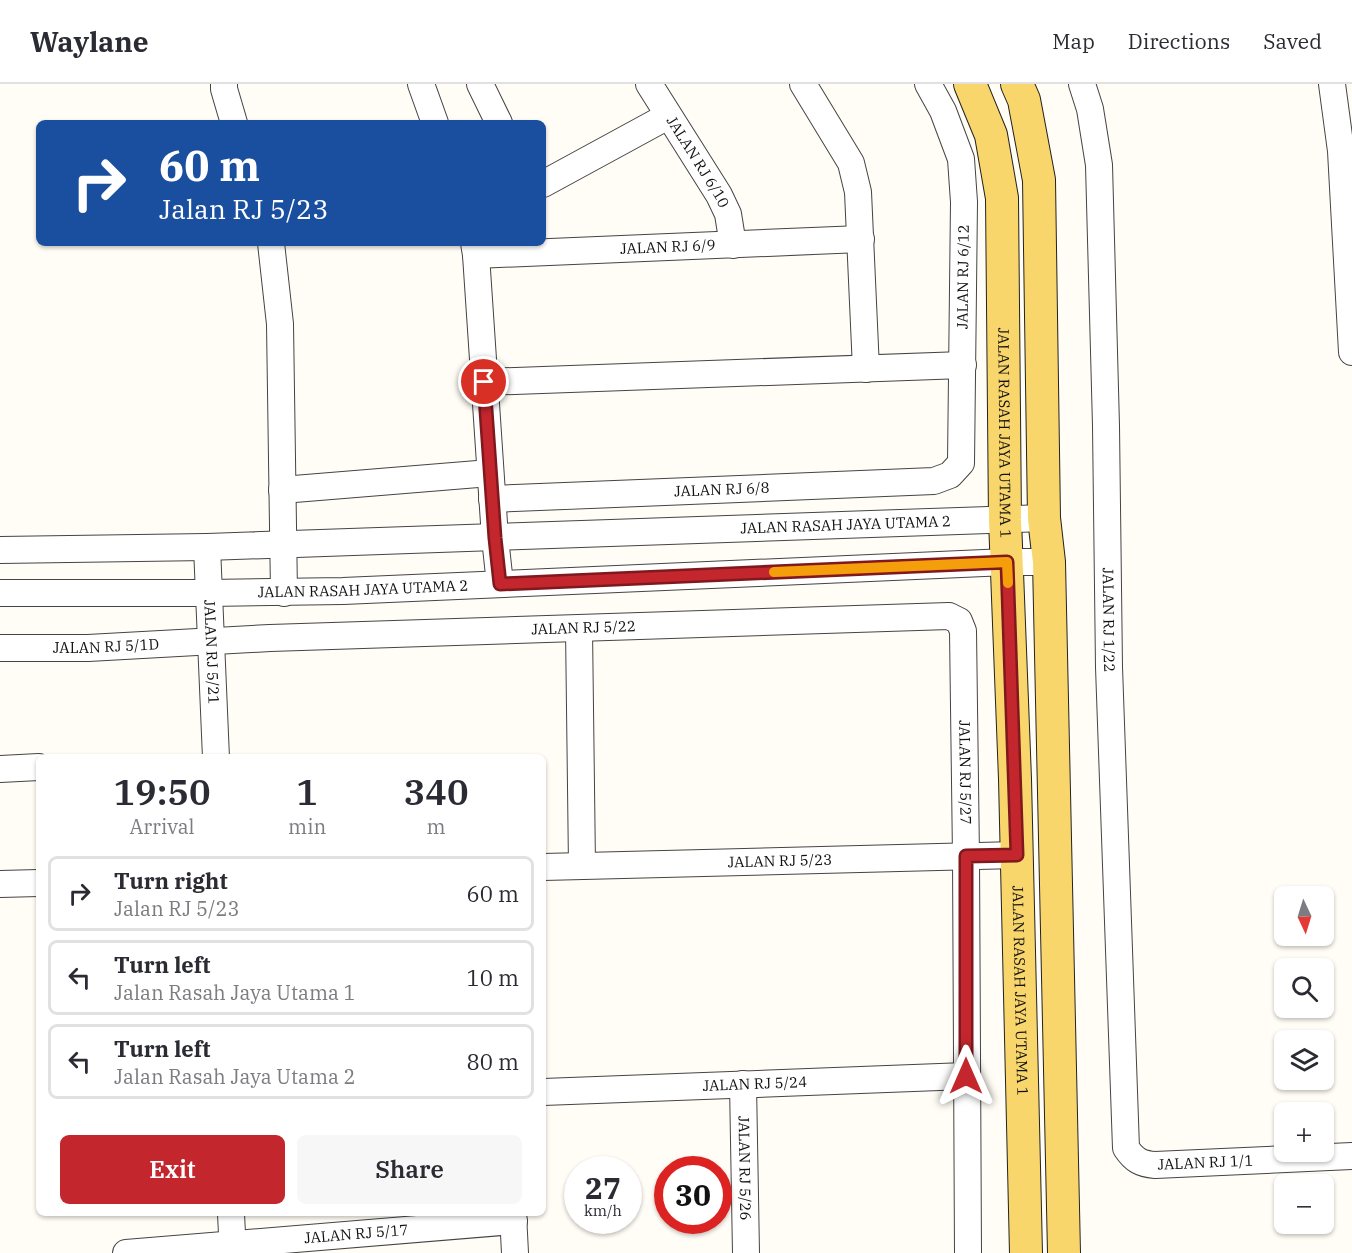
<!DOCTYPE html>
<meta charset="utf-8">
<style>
:root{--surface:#fff;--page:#f7f7f7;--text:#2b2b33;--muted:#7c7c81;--line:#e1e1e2;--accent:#c4262e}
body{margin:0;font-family:"IBM Plex Serif",serif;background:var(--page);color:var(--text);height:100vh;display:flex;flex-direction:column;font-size:22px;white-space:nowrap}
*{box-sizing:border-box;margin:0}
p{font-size:20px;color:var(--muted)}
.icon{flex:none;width:33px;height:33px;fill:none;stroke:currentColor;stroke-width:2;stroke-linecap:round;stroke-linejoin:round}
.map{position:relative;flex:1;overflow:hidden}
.panel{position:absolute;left:36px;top:670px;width:510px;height:462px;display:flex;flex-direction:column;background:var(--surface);border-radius:9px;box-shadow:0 2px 4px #0004}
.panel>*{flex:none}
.hud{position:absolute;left:36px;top:36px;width:510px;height:126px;border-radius:9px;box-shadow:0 2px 4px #0004;background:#1a4fa0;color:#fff;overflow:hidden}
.needle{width:39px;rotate:176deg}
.controls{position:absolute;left:1274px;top:802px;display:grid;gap:12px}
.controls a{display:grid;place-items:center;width:60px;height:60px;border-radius:9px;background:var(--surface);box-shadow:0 2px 4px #0004;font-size:30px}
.speed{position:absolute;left:564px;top:1072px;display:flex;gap:12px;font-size:30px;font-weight:700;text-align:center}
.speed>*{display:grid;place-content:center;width:78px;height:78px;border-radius:50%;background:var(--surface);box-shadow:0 2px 4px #0004;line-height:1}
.speed small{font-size:15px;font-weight:400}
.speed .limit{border:9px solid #d22;background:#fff;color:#111}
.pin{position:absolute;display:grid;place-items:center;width:51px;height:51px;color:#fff;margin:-26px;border:3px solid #fff;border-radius:50%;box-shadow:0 2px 6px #0007}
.me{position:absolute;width:66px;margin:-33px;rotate:0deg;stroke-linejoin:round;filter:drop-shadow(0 0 4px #0008)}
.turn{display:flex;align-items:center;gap:21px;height:126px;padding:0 24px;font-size:27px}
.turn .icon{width:78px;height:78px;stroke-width:2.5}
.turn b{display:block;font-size:42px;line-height:51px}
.eta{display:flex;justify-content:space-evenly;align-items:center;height:102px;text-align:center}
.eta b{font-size:36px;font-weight:600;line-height:42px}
.primary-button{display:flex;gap:12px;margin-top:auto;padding:12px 24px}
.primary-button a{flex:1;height:69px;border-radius:9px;background:var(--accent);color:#fff;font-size:24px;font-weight:600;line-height:69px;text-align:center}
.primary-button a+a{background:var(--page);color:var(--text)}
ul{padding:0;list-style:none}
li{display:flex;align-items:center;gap:18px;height:75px;margin:0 12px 9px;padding:0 12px;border:3px solid var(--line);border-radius:9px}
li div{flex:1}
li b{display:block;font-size:22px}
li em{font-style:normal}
header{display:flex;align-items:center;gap:36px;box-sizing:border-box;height:84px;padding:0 30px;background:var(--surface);border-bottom:2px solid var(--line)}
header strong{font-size:28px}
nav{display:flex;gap:33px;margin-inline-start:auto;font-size:21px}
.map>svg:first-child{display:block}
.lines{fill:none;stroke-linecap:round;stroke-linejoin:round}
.minor-casing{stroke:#444;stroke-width:28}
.major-casing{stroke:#222;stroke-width:34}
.minor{stroke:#fff;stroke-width:26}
.major{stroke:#f9d66b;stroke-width:32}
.route-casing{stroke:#7f191e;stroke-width:15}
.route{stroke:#c4262e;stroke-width:10}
.slow{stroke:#f59e0b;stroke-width:10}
.labels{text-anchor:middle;stroke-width:6;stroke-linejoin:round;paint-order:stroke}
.street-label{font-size:15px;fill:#111;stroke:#fff}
</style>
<header>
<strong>Waylane</strong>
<nav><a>Map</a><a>Directions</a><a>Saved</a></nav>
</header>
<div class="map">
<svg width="1352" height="1169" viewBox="0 0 1352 1169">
<rect width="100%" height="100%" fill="#fffdf5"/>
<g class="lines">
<defs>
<g id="minor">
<path d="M224 0V5L234 39"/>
<path d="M421 0 435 39"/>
<path d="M480 0 499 39"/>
<path id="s1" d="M649 0 719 111 728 130 733 161"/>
<path d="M803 0 851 79 858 108 866 285"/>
<path id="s2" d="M1082 0 1090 25 1099 81 1106 342 1109 583 1126 1064C1134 1076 1141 1080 1155 1081L1352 1072"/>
<path d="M1332 0 1341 67 1352 268"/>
<path d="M543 100 668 32"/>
<path d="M271 159 280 240 284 509"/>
<path d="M474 159 476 171 495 454 500 500"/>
<path id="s3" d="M476 171 861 155"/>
<path d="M484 298 963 281"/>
<path d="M282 406 490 389"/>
<path id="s4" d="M492 415 934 397 950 391 961 379 964 118 961 75 943 27 928 0"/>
<path id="s5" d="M207 463 216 674"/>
<path id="s6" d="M0 466 207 463 1044 434"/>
<path id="s7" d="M0 509H208L343 507 1007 478H1049"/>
<path d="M579 545 582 782"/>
<path id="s8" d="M0 564H88L270 554 949 532 959 537 963 547 966 773 968 1169"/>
<path d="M0 685 39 683"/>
<path id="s9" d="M543 783 1017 771"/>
<path d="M0 800 39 799"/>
<path id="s10" d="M743 1000 746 1169"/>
<path id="s11" d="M543 1008 966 992"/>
<path d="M231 1130 233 1169"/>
<path d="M513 1130 515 1169"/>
<path id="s12" d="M126 1169 514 1137"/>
</g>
<g id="major">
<path id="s13" d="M970 0 991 51 1002 114 1005 436 1015 695 1026 1169"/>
<path d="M1017 0 1024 16 1039 96 1044 434 1049 478 1064 1169"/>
</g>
</defs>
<!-- minor casing -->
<use href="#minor" class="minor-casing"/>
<!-- major casing -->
<use href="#major" class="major-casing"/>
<!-- minor -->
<use href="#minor" class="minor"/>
<!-- major -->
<use href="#major" class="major"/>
</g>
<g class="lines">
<defs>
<path id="route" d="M484 298 495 454 500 500 1007 478 1017 771 966 772V992"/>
</defs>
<!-- route casing -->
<use href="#route" class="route-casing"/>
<!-- route -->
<use href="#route" class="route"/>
<!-- slow -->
<path class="slow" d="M774 488 1007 478 1008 499"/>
</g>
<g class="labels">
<!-- street labels -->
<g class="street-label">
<text dy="5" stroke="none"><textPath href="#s1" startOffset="92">JALAN RJ 6/10</textPath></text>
<text dy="5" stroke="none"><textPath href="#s3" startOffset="192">JALAN RJ 6/9</textPath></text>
<text dy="5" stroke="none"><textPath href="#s4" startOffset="662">JALAN RJ 6/12</textPath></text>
<text dy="5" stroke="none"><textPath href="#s13" startOffset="354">JALAN RASAH JAYA UTAMA 1</textPath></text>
<text dy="5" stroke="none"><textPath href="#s4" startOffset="230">JALAN RJ 6/8</textPath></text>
<text dy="5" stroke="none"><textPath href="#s6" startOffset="846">JALAN RASAH JAYA UTAMA 2</textPath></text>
<text dy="5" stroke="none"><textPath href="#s7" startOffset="363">JALAN RASAH JAYA UTAMA 2</textPath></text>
<text dy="5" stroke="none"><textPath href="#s2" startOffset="538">JALAN RJ 1/22</textPath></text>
<text dy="5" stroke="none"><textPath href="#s8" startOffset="584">JALAN RJ 5/22</textPath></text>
<text dy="5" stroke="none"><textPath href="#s8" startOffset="106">JALAN RJ 5/1D</textPath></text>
<text dy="5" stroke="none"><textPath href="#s5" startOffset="105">JALAN RJ 5/21</textPath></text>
<text dy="5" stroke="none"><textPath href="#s8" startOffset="1113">JALAN RJ 5/27</textPath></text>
<text dy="5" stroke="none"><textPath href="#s9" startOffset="237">JALAN RJ 5/23</textPath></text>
<text dy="5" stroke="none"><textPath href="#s13" startOffset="912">JALAN RASAH JAYA UTAMA 1</textPath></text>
<text dy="5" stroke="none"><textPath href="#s11" startOffset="212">JALAN RJ 5/24</textPath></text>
<text dy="5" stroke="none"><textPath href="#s2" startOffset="1152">JALAN RJ 1/1</textPath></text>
<text dy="5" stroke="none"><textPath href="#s10" startOffset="84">JALAN RJ 5/26</textPath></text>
<text dy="5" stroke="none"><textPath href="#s12" startOffset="231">JALAN RJ 5/17</textPath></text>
</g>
</g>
</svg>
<div class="controls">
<a><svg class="needle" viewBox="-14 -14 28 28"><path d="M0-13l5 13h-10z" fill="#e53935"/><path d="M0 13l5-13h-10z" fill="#7c7c81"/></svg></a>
<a><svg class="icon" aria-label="search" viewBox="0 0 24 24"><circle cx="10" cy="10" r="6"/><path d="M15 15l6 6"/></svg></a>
<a><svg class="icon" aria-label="layers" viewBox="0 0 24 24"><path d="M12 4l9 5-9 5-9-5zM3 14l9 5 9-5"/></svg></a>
<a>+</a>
<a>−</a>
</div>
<div class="speed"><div>27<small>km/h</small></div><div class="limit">30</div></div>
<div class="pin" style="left:484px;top:298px;background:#d93025"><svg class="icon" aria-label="arrive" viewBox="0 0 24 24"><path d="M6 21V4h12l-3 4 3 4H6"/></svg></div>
<svg class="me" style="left:966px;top:992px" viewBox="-20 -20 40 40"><path d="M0-17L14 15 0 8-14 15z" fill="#c4262e" stroke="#fff" stroke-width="4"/></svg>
<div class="hud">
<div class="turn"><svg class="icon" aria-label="right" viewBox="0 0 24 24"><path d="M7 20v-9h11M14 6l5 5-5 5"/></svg><div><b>60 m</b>Jalan RJ 5/23</div></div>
</div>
<section class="panel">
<div class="eta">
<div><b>19:50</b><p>Arrival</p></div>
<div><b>1</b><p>min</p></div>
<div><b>340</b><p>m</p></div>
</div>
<ul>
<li><svg class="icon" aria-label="right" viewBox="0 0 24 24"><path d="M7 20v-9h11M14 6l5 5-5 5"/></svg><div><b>Turn right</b><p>Jalan RJ 5/23</p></div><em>60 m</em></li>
<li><svg class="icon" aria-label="left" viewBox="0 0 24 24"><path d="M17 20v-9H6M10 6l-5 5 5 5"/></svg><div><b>Turn left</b><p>Jalan Rasah Jaya Utama 1</p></div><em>10 m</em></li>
<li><svg class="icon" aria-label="left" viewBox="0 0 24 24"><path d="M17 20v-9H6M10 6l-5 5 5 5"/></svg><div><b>Turn left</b><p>Jalan Rasah Jaya Utama 2</p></div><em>80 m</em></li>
</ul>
<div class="primary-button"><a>Exit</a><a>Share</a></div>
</section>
</div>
